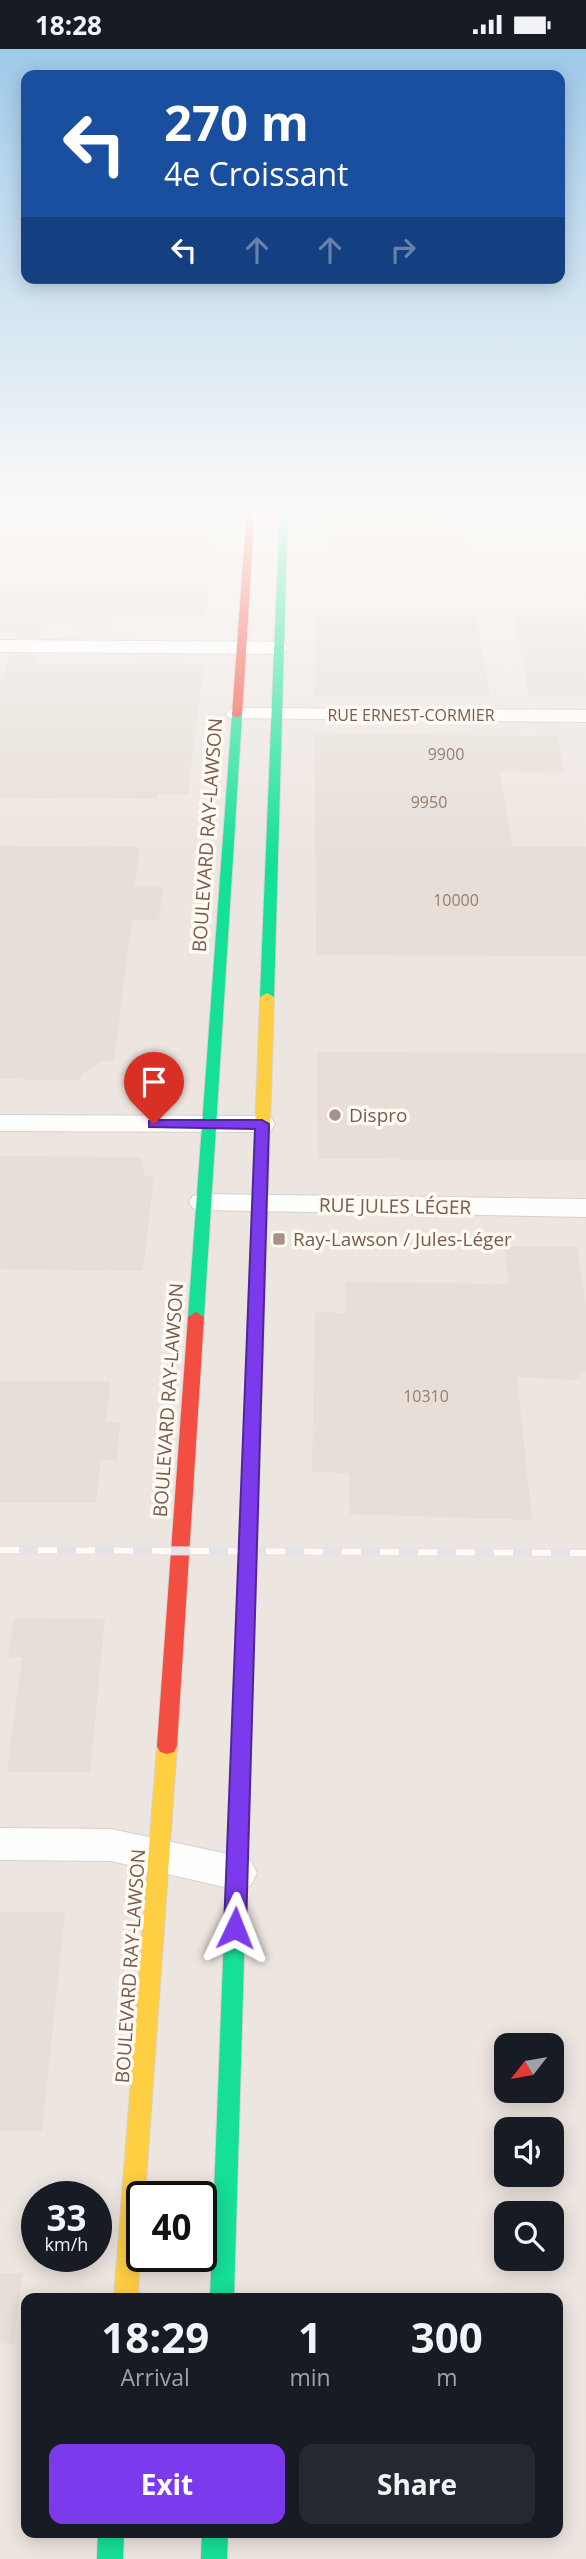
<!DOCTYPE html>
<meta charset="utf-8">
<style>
:root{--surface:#171b24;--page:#242831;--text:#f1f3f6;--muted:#9ea1a6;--accent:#7c3aed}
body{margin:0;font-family:"Open Sans",sans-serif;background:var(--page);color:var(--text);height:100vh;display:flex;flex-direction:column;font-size:26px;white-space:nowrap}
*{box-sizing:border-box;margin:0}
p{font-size:23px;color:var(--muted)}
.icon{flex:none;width:38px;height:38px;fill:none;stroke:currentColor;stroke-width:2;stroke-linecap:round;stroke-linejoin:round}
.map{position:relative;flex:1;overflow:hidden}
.side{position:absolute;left:21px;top:2244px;width:542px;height:245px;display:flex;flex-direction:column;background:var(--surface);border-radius:14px;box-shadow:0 4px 18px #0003}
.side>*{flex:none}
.hud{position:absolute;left:21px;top:21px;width:544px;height:214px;border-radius:14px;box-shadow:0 4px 18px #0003;background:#1a4fa0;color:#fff;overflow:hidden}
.needle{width:46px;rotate:239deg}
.fabs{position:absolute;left:494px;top:1984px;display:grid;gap:14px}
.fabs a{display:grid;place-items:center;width:70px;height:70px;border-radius:14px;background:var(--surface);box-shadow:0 4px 18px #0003;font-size:35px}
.speed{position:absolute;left:21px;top:2132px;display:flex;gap:14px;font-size:35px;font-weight:700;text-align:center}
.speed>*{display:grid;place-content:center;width:91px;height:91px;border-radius:50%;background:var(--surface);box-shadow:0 4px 18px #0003;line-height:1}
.speed small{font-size:18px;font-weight:400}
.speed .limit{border:4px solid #111;border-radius:10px;background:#fff;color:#111}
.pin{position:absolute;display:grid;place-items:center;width:60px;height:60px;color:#fff;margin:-72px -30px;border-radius:50% 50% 50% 0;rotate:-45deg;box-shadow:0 0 7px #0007}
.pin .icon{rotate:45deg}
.me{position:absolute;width:77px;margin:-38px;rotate:2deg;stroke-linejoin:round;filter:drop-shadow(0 0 5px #0008)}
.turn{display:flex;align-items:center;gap:24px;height:147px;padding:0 28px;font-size:32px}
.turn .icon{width:91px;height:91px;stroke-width:2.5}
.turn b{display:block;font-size:49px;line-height:60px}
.lanes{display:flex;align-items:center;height:66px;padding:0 28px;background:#0003;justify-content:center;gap:35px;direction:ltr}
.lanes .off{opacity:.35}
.eta{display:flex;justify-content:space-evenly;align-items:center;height:119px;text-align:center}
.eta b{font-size:42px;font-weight:700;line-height:49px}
.cta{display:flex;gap:14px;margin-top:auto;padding:14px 28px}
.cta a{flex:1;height:80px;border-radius:14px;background:var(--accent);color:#fff;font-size:28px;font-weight:700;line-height:80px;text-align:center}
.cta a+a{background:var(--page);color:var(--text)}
.status{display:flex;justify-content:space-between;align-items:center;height:49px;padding:0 35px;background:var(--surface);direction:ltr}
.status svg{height:19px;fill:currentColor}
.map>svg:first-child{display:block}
.industrial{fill:#ede5e0;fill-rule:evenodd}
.building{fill:#e6ded7}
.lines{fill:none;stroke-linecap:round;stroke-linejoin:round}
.street-casing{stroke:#d7d1cb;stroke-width:2}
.fast-casing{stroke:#d9d2cb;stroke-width:2}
.slow-casing{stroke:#d9d2cb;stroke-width:2}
.jam-casing{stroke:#d9d2cb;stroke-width:2}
.street{fill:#fefefd;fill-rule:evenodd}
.fast{fill:#16e098;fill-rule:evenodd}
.slow{fill:#ffcf43;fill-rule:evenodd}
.jam{fill:#f24e42;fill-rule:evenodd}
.rail-casing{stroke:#e6e3e7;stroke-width:9}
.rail{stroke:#fffaf3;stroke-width:6;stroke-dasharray:19;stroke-linecap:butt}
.route{fill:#7c3aed;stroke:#51269a;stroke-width:2}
.poi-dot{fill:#a69286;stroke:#fffaf3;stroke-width:2.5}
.labels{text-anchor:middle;stroke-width:7;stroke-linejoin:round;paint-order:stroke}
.far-street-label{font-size:16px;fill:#7a5c4d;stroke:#fffaf3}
.number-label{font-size:16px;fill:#977e72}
.street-label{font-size:19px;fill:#7a5c4d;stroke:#fffaf3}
.poi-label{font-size:19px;fill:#7a5c4d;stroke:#fffaf3;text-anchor:start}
</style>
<div class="status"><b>18:28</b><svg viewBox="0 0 49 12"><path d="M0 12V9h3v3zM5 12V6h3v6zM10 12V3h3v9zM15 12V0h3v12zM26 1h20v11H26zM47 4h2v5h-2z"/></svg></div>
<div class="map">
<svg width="586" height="2510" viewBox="0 0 586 2510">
<rect width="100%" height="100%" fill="#f9f5f0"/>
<!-- industrial -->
<path class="industrial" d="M0 457H586V2510H0ZM506 1997H551V2042H506ZM506 2081H551V2126H506ZM37 2147H96V2207H37ZM142 2147H201V2207H142ZM506 2165H551V2210H506ZM26 2249H558V2483H26Z"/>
<!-- building -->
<g class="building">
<path d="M315 464 462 465 466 508 361 507V501L328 500V489H315Z"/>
<path d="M0 484 212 485 206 568 113 567 111 576 42 575 39 589 14 588 15 583H0Z"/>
<path d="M316 567H476L490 647H315Z"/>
<path d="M514 567H586V647H529Z"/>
<path d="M9 606H35L33 614 204 615 188 745H158L157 750 0 749V639Z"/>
<path d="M315 685 558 687 564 723 500 722 512 798H586V907L316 906Z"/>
<path d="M0 797 140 798 134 838H163L159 871H132L114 1012H103L81 1025 80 1031 0 1030Z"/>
<path d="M317 1003 586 1004V1111L318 1110Z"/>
<path d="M0 1107 141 1108 145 1127H154L143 1222 0 1220Z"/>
<path d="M504 1197H577L586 1258V1322L575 1331 517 1328 532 1471 350 1465 349 1424 312 1423 315 1263 346 1264V1233L509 1235Z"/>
<path d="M0 1332H110L106 1373H120L117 1412 101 1411 96 1454H0Z"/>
<path d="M14 1569 105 1570 90 1723H7L22 1608H8Z"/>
<path d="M0 1863H65L42 2082H0Z"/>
<path d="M0 2224H22L14 2295 0 2294Z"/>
</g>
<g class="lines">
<defs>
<g id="street">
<path d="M0 464 283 465 291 470 283 475 0 474Z"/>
<path d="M0 591 280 593 289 599 280 605 0 603Z"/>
<path d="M236 659 586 661V673L229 669 226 665 229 661Z"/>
<path d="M0 1066 262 1067 271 1069 275 1075 271 1081 262 1083 0 1082Z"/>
<path d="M203 1145 586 1150V1168L203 1161 193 1159 189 1153 193 1147Z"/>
<path d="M0 1779 111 1780 237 1807 251 1812 257 1824 251 1836 237 1841 111 1812 0 1811Z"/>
</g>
<g id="fast">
<path d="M280 457H288L274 948 267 952 260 948Z"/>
<path d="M237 663 242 666 204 1268 196 1273 188 1268 232 666Z"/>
<path d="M237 1800 244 1803 247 1809 234 2249H210L227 1809 230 1803Z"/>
<path d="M98 2483H124L123 2510H97Z"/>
<path d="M202 2483H228L227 2510H201Z"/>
</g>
<g id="slow">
<path d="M267 944 274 948 256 1532 253 1537 247 1539 241 1537 238 1532 260 948Z"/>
<path d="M167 1689 174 1691 177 1697 145 2147H142L138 2249H114L157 1697 160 1691Z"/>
</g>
<g id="jam">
<path d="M247 457H255L242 666 237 669 232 666Z"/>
<path d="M196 1263 204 1268 177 1697 174 1703 167 1705 160 1703 157 1697 188 1268Z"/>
<path d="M247 1525 253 1527 256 1532 247 1809 244 1815 237 1818 230 1815 227 1809 238 1532 241 1527Z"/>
</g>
</defs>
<!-- street casing -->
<use href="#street" class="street-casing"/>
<!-- fast casing -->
<use href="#fast" class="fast-casing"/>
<!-- slow casing -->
<use href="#slow" class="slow-casing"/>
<!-- jam casing -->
<use href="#jam" class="jam-casing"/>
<!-- street -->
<use href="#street" class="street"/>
<!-- fast -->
<use href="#fast" class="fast"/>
<!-- slow -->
<use href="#slow" class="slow"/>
<!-- jam -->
<use href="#jam" class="jam"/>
<defs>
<path id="rail" d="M0 1501 586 1504"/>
</defs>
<!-- rail casing -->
<use href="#rail" class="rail-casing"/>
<!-- rail -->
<use href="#rail" class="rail"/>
</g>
<!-- sky -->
<linearGradient id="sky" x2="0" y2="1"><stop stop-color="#9ec9e9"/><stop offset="0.57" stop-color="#fcfaf8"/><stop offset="1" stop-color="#fcfaf8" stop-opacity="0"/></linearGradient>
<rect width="586" height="808" fill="url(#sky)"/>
<!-- route -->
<path class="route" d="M154 1071H262L269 1075 246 1879 242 1886 235 1889 227 1886 224 1879 255 1080 149 1078V1072Z"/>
<!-- markers -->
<g class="poi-dot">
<circle cx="335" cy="1066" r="7"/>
<rect x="272" y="1183" width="14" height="14" rx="3.5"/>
</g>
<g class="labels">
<!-- far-street labels -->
<g class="far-street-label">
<text x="411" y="672">RUE ERNEST-CORMIER</text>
</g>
<!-- number labels -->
<g class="number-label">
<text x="446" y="711">9900</text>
<text x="429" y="759">9950</text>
<text x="456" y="857">10000</text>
<text x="426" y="1353">10310</text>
</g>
<!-- street labels -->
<g class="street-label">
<text transform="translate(207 786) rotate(-86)" y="7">BOULEVARD RAY-LAWSON</text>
<text transform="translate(395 1157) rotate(1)" y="7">RUE JULES LÉGER</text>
<text transform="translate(168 1351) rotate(-86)" y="7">BOULEVARD RAY-LAWSON</text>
<text transform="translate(130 1917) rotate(-86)" y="7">BOULEVARD RAY-LAWSON</text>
</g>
<!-- poi labels -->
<g class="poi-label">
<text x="349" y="1073">Dispro</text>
<text x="293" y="1197">Ray-Lawson / Jules-Léger</text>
</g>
</g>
</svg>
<div class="fabs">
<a><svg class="needle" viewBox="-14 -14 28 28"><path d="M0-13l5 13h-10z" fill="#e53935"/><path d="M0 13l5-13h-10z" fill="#9ea1a6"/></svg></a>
<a><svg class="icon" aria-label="sound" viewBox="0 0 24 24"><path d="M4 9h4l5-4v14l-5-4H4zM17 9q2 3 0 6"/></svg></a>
<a><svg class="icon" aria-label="search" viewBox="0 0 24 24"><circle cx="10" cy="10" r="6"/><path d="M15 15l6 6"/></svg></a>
</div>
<div class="speed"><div>33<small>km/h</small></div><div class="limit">40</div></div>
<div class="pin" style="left:154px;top:1075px;background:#d93025"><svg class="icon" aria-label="arrive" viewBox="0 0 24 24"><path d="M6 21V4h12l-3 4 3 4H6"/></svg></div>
<svg class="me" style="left:235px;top:1879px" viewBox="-20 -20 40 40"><path d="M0-17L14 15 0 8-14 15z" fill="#7c3aed" stroke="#fff" stroke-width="4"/></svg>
<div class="hud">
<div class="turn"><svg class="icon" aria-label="left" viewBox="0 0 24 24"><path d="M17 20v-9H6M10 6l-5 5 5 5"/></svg><div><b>270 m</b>4e Croissant</div></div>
<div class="lanes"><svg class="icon" aria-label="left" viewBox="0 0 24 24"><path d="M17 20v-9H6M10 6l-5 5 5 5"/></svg><svg class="icon off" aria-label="ahead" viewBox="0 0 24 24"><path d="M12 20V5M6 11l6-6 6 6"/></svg><svg class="icon off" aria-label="ahead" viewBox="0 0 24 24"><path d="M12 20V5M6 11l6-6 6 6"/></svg><svg class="icon off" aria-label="right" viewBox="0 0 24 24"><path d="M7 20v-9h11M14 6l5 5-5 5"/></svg></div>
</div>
<section class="side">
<div class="eta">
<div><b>18:29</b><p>Arrival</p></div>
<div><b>1</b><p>min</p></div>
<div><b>300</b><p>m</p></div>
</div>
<div class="cta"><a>Exit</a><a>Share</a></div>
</section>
</div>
